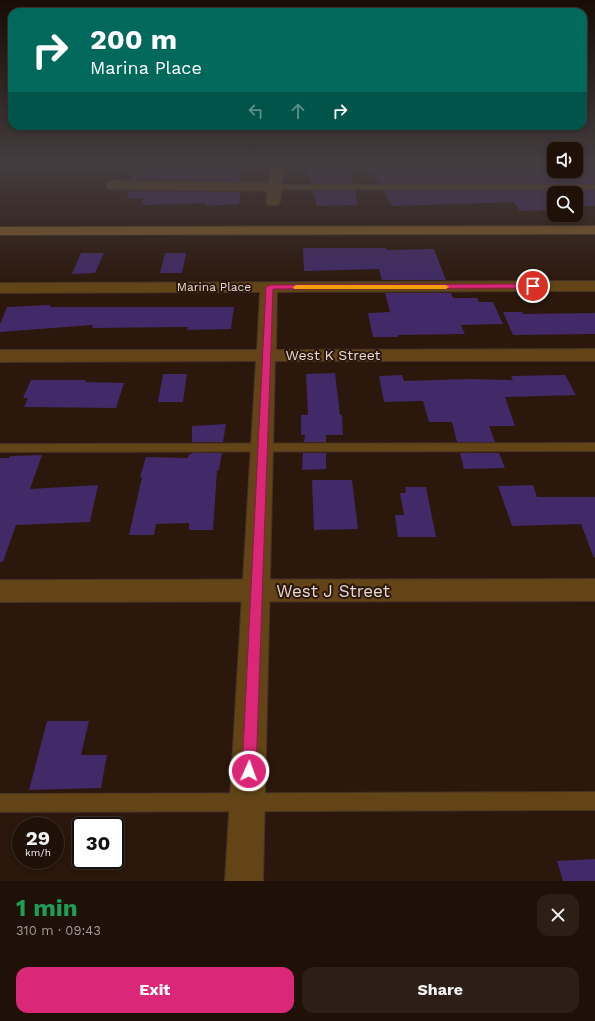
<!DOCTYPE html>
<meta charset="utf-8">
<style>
:root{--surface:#201108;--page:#2d1f16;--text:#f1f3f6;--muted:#a29d9c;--line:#3d3129;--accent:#db2777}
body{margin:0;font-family:"Work Sans",sans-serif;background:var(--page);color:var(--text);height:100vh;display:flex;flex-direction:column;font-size:15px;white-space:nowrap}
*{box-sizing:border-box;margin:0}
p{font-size:13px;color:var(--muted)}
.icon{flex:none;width:22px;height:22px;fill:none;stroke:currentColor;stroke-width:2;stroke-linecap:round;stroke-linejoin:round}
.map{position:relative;height:881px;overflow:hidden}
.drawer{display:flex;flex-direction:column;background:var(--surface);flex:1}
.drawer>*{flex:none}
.top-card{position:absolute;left:8px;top:8px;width:579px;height:122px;border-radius:12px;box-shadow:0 2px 6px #0003,0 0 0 1px var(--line);background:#00695c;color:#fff;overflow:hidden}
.tools{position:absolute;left:547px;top:142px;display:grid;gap:8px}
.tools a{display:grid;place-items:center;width:36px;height:36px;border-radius:8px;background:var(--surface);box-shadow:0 2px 6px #0003,0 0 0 1px var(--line);font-size:20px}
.speed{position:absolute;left:12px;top:817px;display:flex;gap:8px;font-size:20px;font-weight:700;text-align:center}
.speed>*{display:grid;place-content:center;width:52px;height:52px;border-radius:50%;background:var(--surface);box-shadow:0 2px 6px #0003,0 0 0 1px var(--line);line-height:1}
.speed small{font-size:10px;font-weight:400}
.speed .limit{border:2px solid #111;border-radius:6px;background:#fff;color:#111}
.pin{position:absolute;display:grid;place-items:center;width:34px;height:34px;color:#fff;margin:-17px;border:2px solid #fff;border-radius:50%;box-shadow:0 1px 4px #0007}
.me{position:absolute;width:44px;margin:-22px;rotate:2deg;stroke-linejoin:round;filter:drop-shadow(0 0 3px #0008)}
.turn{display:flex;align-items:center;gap:14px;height:84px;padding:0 16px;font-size:18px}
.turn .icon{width:52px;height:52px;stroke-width:2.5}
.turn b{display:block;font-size:28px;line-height:34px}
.lanes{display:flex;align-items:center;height:38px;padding:0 16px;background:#0003;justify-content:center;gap:20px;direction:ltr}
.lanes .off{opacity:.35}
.round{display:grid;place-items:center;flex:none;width:42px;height:42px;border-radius:12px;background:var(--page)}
.head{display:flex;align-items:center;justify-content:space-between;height:68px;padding:0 16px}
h1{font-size:24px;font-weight:700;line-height:30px;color:#1e9e55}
.button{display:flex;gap:8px;margin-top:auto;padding:8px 16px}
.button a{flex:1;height:46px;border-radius:12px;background:var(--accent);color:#fff;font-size:16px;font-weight:700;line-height:46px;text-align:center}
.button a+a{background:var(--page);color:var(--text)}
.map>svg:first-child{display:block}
.building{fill:#412a67}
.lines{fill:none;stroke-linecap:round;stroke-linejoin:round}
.service-casing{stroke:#453227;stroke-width:2}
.minor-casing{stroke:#453227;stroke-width:2}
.tertiary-casing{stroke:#453227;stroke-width:2}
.secondary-casing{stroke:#453227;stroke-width:2}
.service{fill:#624416;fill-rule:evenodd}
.minor{fill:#624416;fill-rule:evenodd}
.tertiary{fill:#624416;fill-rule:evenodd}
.secondary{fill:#835c23;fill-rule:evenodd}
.route{fill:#db2777;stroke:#8e194d}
.slow{fill:#f59e0b}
.labels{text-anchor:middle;stroke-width:4;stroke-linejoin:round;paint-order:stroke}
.far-street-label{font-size:12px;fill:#e7d9d1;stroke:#2b170b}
.street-label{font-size:14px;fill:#e7d9d1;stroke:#2b170b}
.near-street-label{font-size:17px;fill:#e7d9d1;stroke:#2b170b}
</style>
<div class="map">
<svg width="595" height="881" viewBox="0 0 595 881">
<rect width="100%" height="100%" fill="#2b170b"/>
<!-- building -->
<g class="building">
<path d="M135 166H194V168H241L240 181 132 180Z"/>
<path d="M307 166H349L353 184H311Z"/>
<path d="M369 166H554V171H576V166H595V184H379Z"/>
<path d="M313 190H355L358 205 317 206Z"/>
<path d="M383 190H595V206H576V193H554V210L520 211 514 202 392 206Z"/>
<path d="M129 191 240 192 239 204 206 206 207 203 142 205 143 198 127 199Z"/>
<path d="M303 248H386L387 250 434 249 446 280H382L379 269 304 271Z"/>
<path d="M81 253H104L95 273 72 274Z"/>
<path d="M165 253H186L182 273H160Z"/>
<path d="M385 293H451L453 298H477L479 302H493L503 324 461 325 465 334 398 335V337H373L368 313 390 312Z"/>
<path d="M50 305V307H234L231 329 187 330 188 327 92 328 93 325 0 332V324L7 307Z"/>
<path d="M503 312H522L523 314 595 313V334L513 335Z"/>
<path d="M335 373 340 415H342L343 435H326V442H304L305 435H301V415H308L306 374Z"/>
<path d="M163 374H187L183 402H158Z"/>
<path d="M402 375 404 381 468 379 513 380 511 376 565 375 576 395 505 397 515 426H489L495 442H457L452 422H429L423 401 384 402 379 376Z"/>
<path d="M31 380H86L85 382 124 383 116 408 24 407 28 398H23Z"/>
<path d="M226 424 223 442H192V426Z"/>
<path d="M192 453H222L219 470H217L213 530H189V523L156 524 154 535H129L142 477H140L146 457 188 458 189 454H192Z"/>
<path d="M303 453H326V469L302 470Z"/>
<path d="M460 453H499L505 468 464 469Z"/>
<path d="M42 455 30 489 98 485 90 522 16 525 3 562H0V458H9L10 456Z"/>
<path d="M312 480H352L358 529 314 530Z"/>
<path d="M533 485 537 497H595V557L594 558 581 524 512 526 498 486Z"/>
<path d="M405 487H426L436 537H398L395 515H404L400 493H406Z"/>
<path d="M47 721H89L81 755H107L101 788 29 790Z"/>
<path d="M595 859V881H563L557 861Z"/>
</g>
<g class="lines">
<defs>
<g id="service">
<path d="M272 185H595V189H275L271 187Z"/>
<path d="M595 443V451L0 452V444Z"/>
<path d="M595 792V810L0 812V794Z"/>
</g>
<g id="minor">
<path d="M271 166H283L280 202 278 205H268L266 202 268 191 112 189 107 188 106 185 107 182 112 181 269 183Z"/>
<path d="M595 281V291L277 292 276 350 595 349V361H275L263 881H225L256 361 0 362V350H257L260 292 0 293V283Z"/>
</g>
<path id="tertiary" d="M595 579V601L0 602V580Z"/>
<path id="secondary" d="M595 226V234L0 235V227Z"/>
</defs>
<!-- service casing -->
<use href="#service" class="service-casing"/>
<!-- minor casing -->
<use href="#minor" class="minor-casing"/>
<!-- tertiary casing -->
<use href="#tertiary" class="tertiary-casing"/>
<!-- secondary casing -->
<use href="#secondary" class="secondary-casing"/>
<!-- service -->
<use href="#service" class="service"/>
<!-- minor -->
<use href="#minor" class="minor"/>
<!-- tertiary -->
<use href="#tertiary" class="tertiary"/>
<!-- secondary -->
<use href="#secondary" class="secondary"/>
</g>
<!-- sky -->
<linearGradient id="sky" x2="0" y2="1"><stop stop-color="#180d06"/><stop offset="0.57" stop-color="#443c3f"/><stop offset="1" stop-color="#443c3f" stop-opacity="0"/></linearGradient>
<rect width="595" height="289" fill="url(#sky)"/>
<!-- route -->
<path class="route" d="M533 284 535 285V288L273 289 256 771 254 776 249 778 244 776 242 771 266 287 270 285Z"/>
<!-- slow -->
<path class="slow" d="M296 285H446L449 287 446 289H294L293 287Z"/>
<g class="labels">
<!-- far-street labels -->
<g class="far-street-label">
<text x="214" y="291">Marina Place</text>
</g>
<!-- street labels -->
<g class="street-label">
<text x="333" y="360">West K Street</text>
</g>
<!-- near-street labels -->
<g class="near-street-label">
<text x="333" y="597">West J Street</text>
</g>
</g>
</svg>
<div class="tools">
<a><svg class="icon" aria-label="sound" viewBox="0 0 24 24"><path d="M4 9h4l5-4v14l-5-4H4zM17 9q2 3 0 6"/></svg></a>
<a><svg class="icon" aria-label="search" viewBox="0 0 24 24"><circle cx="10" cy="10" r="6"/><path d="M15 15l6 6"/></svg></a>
</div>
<div class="speed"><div>29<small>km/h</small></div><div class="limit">30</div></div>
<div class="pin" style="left:533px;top:286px;background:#d93025"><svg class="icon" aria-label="arrive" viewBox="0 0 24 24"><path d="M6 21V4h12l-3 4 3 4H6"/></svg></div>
<svg class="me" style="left:249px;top:771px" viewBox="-20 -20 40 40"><circle r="17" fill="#db2777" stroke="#fff" stroke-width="3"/><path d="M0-11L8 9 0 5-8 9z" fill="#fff"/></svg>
<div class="top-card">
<div class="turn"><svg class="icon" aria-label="right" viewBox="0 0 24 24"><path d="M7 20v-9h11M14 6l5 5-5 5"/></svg><div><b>200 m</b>Marina Place</div></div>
<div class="lanes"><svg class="icon off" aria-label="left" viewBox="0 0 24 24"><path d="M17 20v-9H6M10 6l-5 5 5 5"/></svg><svg class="icon off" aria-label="ahead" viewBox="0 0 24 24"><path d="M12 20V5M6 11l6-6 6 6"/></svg><svg class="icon" aria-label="right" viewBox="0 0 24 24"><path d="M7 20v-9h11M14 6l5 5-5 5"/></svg></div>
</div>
</div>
<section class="drawer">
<div class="head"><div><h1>1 min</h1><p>310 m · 09:43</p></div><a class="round"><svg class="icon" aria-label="close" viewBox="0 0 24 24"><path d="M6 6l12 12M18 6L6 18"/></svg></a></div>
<div class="button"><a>Exit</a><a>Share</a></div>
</section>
